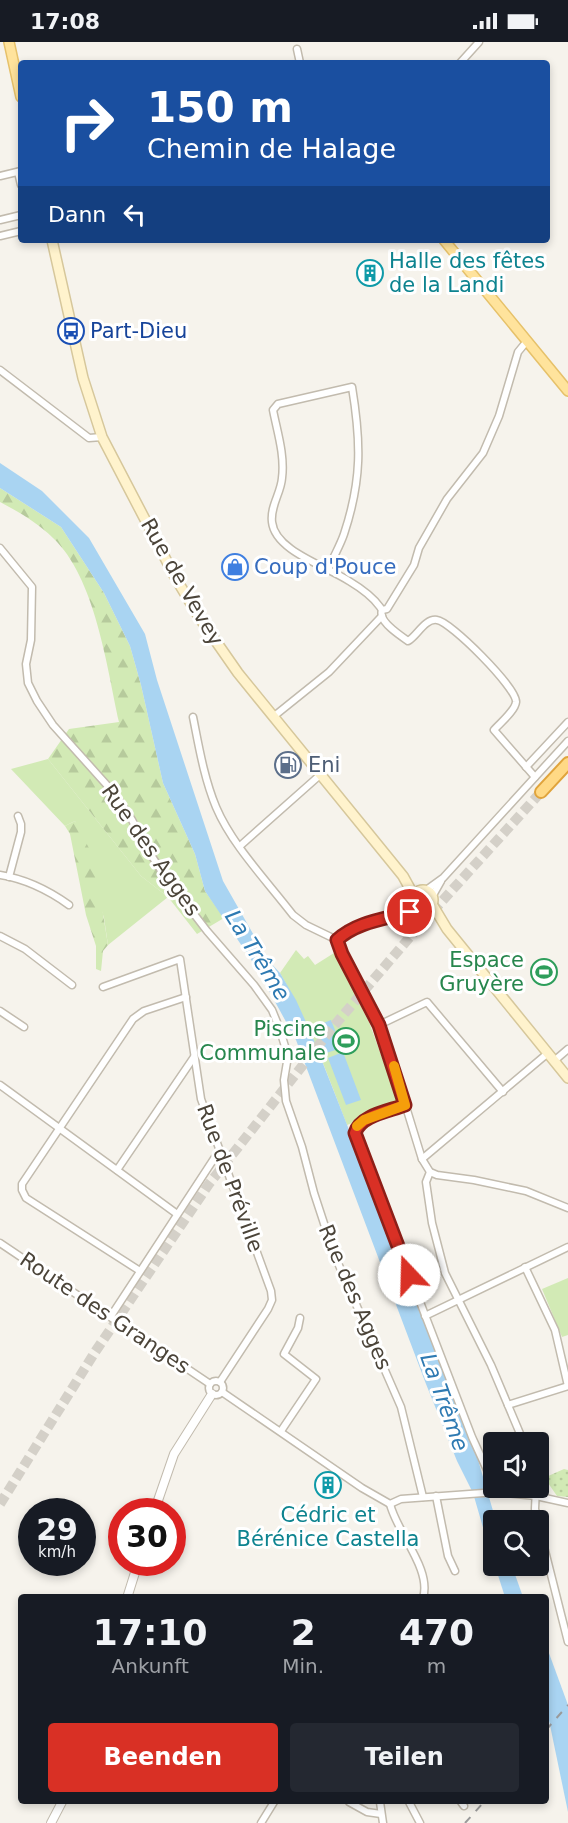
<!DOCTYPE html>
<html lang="de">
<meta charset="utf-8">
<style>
:root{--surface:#171b24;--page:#242831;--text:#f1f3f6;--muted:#9ea1a6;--accent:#d93025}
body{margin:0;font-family:"DejaVu Sans",sans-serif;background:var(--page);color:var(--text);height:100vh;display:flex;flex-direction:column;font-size:22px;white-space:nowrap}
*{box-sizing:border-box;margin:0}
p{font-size:20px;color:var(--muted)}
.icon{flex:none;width:33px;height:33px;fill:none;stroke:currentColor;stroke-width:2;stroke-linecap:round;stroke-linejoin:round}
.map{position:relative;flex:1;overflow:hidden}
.panel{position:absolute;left:18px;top:1552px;width:531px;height:210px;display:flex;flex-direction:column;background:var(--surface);border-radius:6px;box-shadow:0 3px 9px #0003}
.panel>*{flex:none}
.hud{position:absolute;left:18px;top:18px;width:532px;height:183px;border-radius:6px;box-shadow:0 3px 9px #0003;background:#1a4fa0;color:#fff;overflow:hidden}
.controls{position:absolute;left:483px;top:1390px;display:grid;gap:12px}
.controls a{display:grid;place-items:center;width:66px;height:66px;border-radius:6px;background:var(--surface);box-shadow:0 3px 9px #0003;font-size:30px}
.speed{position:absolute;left:18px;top:1456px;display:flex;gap:12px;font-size:30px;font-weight:700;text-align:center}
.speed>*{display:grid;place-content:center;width:78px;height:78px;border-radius:50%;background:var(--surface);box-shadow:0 3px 9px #0003;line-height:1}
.speed small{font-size:15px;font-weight:400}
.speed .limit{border:9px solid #d22;background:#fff;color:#111}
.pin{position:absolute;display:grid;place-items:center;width:51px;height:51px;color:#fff;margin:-26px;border:3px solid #fff;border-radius:50%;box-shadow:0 2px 6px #0007}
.me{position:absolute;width:66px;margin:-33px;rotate:339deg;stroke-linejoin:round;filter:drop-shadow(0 0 4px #0008)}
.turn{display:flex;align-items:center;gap:21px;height:126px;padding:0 30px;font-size:27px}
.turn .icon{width:78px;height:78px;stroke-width:2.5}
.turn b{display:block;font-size:42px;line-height:51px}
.then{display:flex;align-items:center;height:57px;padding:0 30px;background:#0003;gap:12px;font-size:22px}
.eta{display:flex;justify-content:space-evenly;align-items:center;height:102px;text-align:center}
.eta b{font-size:36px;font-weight:800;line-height:42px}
.primary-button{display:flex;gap:12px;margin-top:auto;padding:12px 30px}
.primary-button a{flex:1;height:69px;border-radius:6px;background:var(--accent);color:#fff;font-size:24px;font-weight:800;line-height:69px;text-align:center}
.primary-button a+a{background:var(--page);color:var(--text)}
.status{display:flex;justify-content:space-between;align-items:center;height:42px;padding:0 30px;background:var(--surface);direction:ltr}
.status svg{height:16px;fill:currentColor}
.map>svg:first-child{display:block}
.green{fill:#d2eab5}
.forest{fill:url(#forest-firs)}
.garden{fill:url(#garden-dots)}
.water{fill:#a9d4f2}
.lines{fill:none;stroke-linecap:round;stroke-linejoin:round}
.trunk-tunnel{stroke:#d4d0c8;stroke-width:10;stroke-dasharray:10 5;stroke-linecap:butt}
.minor-casing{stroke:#c2bbae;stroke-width:9}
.tertiary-casing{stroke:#c2bbae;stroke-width:10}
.secondary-casing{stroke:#d6c79b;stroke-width:12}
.primary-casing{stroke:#e6c16a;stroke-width:12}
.trunk-casing{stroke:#e0a43c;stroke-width:14}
.minor{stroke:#fff;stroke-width:6}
.tertiary{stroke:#fff;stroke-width:8}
.secondary{stroke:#fff3cd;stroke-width:9}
.primary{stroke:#ffe39c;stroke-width:9}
.trunk{stroke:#ffd985;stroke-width:10}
.rail{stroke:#9a9a9a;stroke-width:2;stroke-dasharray:8 8;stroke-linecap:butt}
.route-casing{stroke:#8d1f18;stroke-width:15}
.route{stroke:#d93025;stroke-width:10}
.slow{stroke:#f59e0b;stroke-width:10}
.labels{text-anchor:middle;stroke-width:6;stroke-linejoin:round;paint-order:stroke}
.culture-label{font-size:21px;fill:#0d838f;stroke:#fff;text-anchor:start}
.transit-label{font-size:21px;fill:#164399;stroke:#fff;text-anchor:start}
.shop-label{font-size:21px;fill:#366cbe;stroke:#fff;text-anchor:start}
.street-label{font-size:21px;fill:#4b4439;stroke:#fff}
.service-label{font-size:21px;fill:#4e5e75;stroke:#fff;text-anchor:start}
.leisure-label{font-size:21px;fill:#27864d;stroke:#fff;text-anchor:end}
.water-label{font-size:22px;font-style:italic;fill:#2e7ab2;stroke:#fff}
</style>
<div class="status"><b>17:08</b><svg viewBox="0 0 49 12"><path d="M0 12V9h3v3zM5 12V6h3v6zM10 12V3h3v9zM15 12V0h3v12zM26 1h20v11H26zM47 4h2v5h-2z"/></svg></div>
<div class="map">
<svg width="568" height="1781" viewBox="0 0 568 1781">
<defs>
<pattern id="forest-firs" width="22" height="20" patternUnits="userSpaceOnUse" patternTransform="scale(1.5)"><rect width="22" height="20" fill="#d2eab5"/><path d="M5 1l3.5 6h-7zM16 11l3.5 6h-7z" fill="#b6ca9c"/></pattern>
<pattern id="garden-dots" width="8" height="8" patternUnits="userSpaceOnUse" patternTransform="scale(1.5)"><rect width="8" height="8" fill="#d2eab5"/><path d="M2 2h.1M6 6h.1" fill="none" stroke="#b6ca9c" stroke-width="1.8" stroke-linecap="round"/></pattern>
</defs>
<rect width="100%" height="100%" fill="#f6f3ec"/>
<!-- green -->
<g class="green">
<path d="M48 717 141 834 168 855 108 903 104 876 75 779 65 784 11 727Z"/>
<path d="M296 908 304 917 308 914 315 923 334 911 369 980 399 1062 347 1083C327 1031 308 979 280 931Z"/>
<path d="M568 1236V1293L562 1295 542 1247Z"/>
</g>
<!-- forest -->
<g class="forest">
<path d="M0 446 61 485 104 551 130 604 141 643 163 741 195 812 205 849 224 876 197 892 168 855 141 834 48 717 69 687 119 680C107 625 95 535 53 496 38 481 19 470 0 460Z"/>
<path d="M75 779 94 816 108 903 103 909 101 929 96 927V904L86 873 70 792 65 784Z"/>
</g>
<!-- garden -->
<path class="garden" d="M564 1427 568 1428V1455L557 1454 546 1438V1435Z"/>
<!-- water -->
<g class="water">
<path d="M0 421 42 449 89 496 145 592 157 638 223 839 268 918 280 931 296 958 311 991 476 1411 496 1479H494L493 1520 473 1451 457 1419 426 1342 296 998 256 925 205 849 195 812 163 741 141 643 130 604 104 551 61 485 0 446Z"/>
<path d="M331 978 342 1006 326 1011 316 984Z"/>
<path d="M343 1010 361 1058 346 1063 328 1016Z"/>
<path d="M495 1524H512L523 1555H505Z"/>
<path d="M546 1603 568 1663V1770L546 1664Z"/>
</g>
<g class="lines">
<!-- trunk-tunnel -->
<path class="trunk-tunnel" d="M0 1462 95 1310 209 1142 333 985 415 889 541 750"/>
<defs>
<g id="minor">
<path d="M297 7 300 21"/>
<path d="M460 21 479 0"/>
<path d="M18 130 21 143"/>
<path d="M0 134 21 129"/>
<path d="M0 178 21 173"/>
<path d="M0 194 21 189"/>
<path d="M0 328 89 396 102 395"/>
<path d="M0 506 32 545 31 598 26 622 28 641 37 659 53 683 114 751 132 778 146 805 164 833 207 889 254 943 272 968 279 985 288 1014 284 1038 286 1059 302 1105 314 1151 334 1212 401 1365 423 1455"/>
<path d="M329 526C333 515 340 504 344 492 362 438 361 400 352 345L278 362 273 368C277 389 285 413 282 436 281 451 270 464 272 480 275 509 326 524 349 539 359 545 373 555 380 565 384 571 380 567 382 574 384 583 401 594 408 599 417 594 425 576 437 578 450 579 517 646 516 660 515 669 500 681 494 688L535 735"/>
<path d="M382 568 387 567 414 523 419 506 447 457 483 411 499 374 518 310 527 299"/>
<path d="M193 675C199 705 204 736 216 765 232 803 267 839 293 873L306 883 337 898C360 877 392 880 417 866"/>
<path d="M273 675 329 630 382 574"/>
<path d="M526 725 568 680"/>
<path d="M240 804 320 733"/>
<path d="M0 833C26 837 48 848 69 863"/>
<path d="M9 835 21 790V782L18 774"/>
<path d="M425 849 443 836 568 699"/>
<path d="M432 855 441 839"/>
<path d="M0 894 25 907 72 943"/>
<path d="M337 898 387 1003 422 1117 430 1130 437 1133 474 1138 526 1149 568 1166"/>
<path d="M103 945 180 917 201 1057 271 1249 272 1258 268 1267 220 1340"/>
<path d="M0 969 24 985"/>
<path d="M379 983 427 960 503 1050"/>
<path d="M554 1019 568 1007"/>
<path d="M0 1043 177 1172"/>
<path d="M405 1063C390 1069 359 1073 355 1091L472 1395 494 1443"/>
<path d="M422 1117 548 1011"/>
<path d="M117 1128 194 1015"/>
<path d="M430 1130 426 1140 432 1181 445 1231 491 1323 524 1401"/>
<path d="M0 1201 210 1342"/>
<path d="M525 1225 555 1288 568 1344"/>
<path d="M140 1229 26 1156 22 1148V1142L133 977 144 969 186 955"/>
<path d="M111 1274 219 1109"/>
<path d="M425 1274 568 1205"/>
<circle cx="216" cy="1346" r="7"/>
<path d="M222 1350 362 1446 390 1462"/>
<path d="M508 1363 568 1344"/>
<path d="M281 1389 316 1337 284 1312 298 1286 300 1276"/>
<path d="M536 1446 535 1467 538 1479"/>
<path d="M436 1454 448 1514 455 1529"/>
<path d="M390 1462 401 1457 497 1450 536 1454 568 1461"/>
<path d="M390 1462C397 1491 432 1527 423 1556"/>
<path d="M538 1481 568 1600"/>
<path d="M349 1760 367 1770 381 1772"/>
<path d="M380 1760 383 1781"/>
<path d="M409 1760 420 1781"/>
<path d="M461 1760 464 1764"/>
<path d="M261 1781 274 1760"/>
</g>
<g id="tertiary">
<path d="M154 1470 174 1412 212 1352"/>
<path d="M127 1556 138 1521"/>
<path d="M51 1781 62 1760"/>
</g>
<g id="secondary">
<path d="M52 198 83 336 102 395 175 535 199 575 238 631 403 834 414 854"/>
<circle cx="423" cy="858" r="10"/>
<path d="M432 862 447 887 568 1036"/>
</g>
<g id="primary">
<path d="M9 0 21 55"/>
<path d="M444 198 568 349"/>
</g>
<path id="trunk" d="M541 750 568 721"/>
</defs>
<!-- minor casing -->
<use href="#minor" class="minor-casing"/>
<!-- tertiary casing -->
<use href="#tertiary" class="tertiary-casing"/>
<!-- secondary casing -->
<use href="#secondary" class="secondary-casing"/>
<!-- primary casing -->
<use href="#primary" class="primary-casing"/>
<!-- trunk casing -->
<use href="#trunk" class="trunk-casing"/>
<!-- minor -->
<use href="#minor" class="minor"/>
<!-- tertiary -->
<use href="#tertiary" class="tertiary"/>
<!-- secondary -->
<use href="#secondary" class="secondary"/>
<!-- primary -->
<use href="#primary" class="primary"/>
<!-- trunk -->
<use href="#trunk" class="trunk"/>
<!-- rail -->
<g class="rail">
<path d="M546 1688 568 1663"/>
<path d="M465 1781 484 1760"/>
</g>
</g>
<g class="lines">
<defs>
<path id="route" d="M409 1233 355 1091C360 1073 390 1069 405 1063L379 983 342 912 337 898C356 880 385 877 410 870"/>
</defs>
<!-- route casing -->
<use href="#route" class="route-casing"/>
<!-- route -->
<use href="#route" class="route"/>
<!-- slow -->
<path class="slow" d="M357 1084 364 1078 405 1063 394 1024"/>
</g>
<!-- icons -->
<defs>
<symbol id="building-ring" viewBox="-11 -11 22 22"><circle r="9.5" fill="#fff" stroke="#0f9aa8" stroke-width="1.5"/><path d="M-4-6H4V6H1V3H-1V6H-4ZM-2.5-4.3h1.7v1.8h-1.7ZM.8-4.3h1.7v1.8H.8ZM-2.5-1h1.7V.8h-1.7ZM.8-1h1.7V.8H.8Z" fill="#0f9aa8"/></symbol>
<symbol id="bus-ring" viewBox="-11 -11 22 22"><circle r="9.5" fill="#fff" stroke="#1a4fb4" stroke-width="1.5"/><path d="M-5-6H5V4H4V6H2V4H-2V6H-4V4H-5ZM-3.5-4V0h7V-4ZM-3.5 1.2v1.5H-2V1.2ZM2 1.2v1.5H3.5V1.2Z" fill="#1a4fb4"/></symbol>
<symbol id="shop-ring" viewBox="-11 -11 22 22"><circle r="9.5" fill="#fff" stroke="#3f7fe0" stroke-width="1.5"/><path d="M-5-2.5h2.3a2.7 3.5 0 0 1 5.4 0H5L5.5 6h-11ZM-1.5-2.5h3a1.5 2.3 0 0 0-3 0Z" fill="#3f7fe0"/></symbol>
<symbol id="fuel-ring" viewBox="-11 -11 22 22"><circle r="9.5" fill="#fff" stroke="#5c6f8a" stroke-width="1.5"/><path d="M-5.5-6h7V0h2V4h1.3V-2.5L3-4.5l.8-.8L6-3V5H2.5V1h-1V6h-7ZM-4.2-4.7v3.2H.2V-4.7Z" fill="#5c6f8a"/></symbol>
<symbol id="stadium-ring" viewBox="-11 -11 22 22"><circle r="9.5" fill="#fff" stroke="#2e9e5b" stroke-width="1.5"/><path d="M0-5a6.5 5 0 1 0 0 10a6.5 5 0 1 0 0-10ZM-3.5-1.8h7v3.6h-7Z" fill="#2e9e5b"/></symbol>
</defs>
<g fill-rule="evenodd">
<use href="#building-ring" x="355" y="216" width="30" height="30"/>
<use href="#bus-ring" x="56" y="274" width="30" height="30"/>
<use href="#shop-ring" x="220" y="510" width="30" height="30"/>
<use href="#fuel-ring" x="273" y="708" width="30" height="30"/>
<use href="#stadium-ring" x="529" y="915" width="30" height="30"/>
<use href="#stadium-ring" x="331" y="984" width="30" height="30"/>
<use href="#building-ring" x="313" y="1428" width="30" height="30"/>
</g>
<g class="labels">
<!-- culture labels -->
<g class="culture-label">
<text x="389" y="226">Halle des fêtes<tspan x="389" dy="24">de la Landi</tspan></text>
<text x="328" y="1480" text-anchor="middle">Cédric et<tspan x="328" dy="24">Bérénice Castella</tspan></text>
</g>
<!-- transit labels -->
<g class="transit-label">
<text x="90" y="296">Part-Dieu</text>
</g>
<!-- shop labels -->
<g class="shop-label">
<text x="254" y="532">Coup d'Pouce</text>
</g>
<!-- street labels -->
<g class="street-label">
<text transform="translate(182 540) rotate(60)" y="7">Rue de Vevey</text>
<text transform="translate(151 808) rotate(55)" y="7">Rue des Agges</text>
<text transform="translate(230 1136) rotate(70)" y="7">Rue de Préville</text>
<text transform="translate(355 1255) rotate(67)" y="7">Rue des Agges</text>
<text transform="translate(105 1271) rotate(34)" y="7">Route des Granges</text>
</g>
<!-- service labels -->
<g class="service-label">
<text x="308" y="730">Eni</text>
</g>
<!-- leisure labels -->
<g class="leisure-label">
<text x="524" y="925">Espace<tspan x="524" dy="24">Gruyère</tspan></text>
<text x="326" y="994">Piscine<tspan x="326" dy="24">Communale</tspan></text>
</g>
<!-- water labels -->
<g class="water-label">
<text transform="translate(258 913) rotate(58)" y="8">La Trême</text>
<text transform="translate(445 1360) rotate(70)" y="8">La Trême</text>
</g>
</g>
</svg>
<div class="controls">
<a><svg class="icon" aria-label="sound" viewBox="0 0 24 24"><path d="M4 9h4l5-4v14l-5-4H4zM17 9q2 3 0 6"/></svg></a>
<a><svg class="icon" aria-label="search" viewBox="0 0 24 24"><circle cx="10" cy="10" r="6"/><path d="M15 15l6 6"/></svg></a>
</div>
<div class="speed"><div>29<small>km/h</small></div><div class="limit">30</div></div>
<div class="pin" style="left:410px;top:870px;background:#d93025"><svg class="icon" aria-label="arrive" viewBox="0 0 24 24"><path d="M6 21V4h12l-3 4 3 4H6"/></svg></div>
<svg class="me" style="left:409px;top:1233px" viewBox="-20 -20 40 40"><circle r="19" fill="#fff"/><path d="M0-13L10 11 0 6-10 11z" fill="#d93025"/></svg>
<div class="hud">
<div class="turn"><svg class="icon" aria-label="right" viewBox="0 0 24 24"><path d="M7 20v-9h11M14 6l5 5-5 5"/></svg><div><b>150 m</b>Chemin de Halage</div></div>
<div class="then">Dann<svg class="icon" aria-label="left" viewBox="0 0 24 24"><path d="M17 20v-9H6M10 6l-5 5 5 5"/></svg></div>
</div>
<section class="panel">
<div class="eta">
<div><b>17:10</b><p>Ankunft</p></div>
<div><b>2</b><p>Min.</p></div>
<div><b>470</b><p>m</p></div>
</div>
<div class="primary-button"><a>Beenden</a><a>Teilen</a></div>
</section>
</div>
